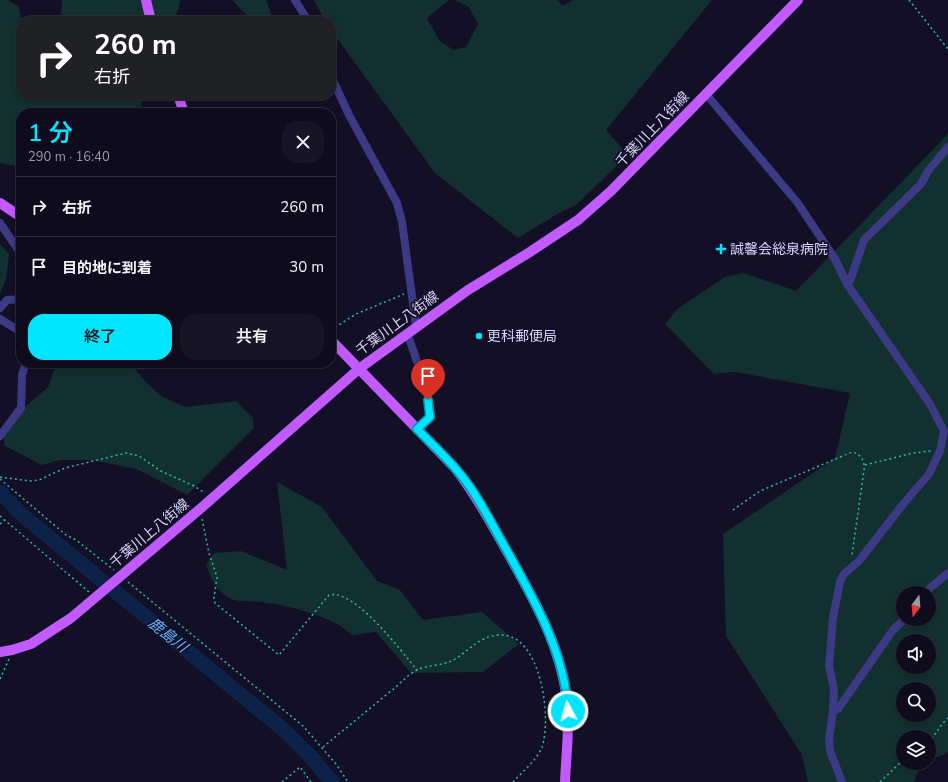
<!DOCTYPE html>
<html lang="ja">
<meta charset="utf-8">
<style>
:root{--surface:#0e0b1c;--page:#171425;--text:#f1f3f6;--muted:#9b9ba3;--line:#2e2b3b;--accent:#00e5ff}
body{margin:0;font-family:"Nunito Sans","Noto Sans JP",sans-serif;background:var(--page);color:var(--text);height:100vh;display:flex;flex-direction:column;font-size:15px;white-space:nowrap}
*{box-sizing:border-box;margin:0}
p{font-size:13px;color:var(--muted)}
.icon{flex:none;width:22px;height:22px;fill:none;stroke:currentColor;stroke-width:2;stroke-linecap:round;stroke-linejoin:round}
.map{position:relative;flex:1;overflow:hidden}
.side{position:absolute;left:16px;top:108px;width:320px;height:260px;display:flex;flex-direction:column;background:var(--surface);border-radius:16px;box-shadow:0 2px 6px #0003,0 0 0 1px var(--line)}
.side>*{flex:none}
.top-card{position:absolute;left:16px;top:16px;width:320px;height:84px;border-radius:16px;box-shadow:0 2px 6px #0003,0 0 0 1px var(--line);background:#202124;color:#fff;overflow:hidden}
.needle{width:26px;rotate:196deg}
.controls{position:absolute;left:896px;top:586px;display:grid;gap:8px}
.controls a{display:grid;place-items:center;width:40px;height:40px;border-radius:50%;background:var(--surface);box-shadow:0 2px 6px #0003,0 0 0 1px var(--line);font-size:20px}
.pin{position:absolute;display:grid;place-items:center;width:34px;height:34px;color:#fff;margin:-41px -17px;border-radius:50% 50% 50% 0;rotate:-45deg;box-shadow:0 0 4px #0007}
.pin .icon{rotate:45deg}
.me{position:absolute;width:44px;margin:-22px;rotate:354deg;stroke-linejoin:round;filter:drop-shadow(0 0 3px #0008)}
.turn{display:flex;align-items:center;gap:14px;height:84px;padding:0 12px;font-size:18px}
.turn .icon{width:52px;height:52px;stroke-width:2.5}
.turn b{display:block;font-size:28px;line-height:34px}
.round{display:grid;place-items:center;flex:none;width:42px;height:42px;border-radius:16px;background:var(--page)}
.summary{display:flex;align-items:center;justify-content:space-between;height:68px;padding:0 12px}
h1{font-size:24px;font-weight:600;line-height:30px;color:var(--accent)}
.action{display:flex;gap:8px;margin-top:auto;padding:8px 12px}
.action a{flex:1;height:46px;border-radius:16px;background:var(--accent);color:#111;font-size:16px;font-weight:600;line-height:46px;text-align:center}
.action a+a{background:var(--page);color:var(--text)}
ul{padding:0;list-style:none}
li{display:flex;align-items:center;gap:12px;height:60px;padding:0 12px;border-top:1px solid var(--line)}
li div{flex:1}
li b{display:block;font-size:15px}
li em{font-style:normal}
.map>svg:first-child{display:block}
.green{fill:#12302f;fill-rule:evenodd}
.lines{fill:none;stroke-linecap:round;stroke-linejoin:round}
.river{stroke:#0c2248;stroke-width:15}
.path{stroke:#2fb8b0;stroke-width:1.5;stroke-dasharray:2 3;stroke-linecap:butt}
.street{stroke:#3d3a85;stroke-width:8}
.primary{stroke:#c25bff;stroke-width:10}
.route-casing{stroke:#0095a6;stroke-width:10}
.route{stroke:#00e5ff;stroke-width:7}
.poi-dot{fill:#00e5ff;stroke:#130f26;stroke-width:1.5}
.labels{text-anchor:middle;stroke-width:3.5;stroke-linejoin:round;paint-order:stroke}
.street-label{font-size:14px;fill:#d9d4ff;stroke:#130f26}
.poi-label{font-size:14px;fill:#d9d4ff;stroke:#130f26;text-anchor:start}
.water-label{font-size:15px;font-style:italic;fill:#62b6ff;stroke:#130f26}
</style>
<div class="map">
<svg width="948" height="782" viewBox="0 0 948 782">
<rect width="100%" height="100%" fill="#130f26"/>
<!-- green -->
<g class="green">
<path d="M0 0H8L18 6 22 21 21 95H141V113H21V167L0 163Z"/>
<path d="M62 0H180L179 8 173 21H61Z"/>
<path d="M232 0H266L272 16 268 21H252Z"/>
<path d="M314 0H449L427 18 439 40 453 50 466 47 478 24 469 7 454 0H558L562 6 573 0H712L606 130 628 155 576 205 559 213 518 238 435 173 331 30V21H325Z"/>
<path d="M948 134V752L938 757 929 756V737H903V763H921L914 782H808L802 755 726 636 723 534 835 458 850 393 735 372 714 374 665 324 677 309 725 277 744 273 796 291ZM903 593H929V619H903ZM903 641H929V667H903ZM903 689H929V715H903Z"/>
<path d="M0 244 9 254 6 280 0 293Z"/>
<path d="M57 363H130L145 381 161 396 185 407 236 401 253 418 254 428 187 495 137 469 91 460H60L42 465 5 446 2 427 48 387Z"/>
<path d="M277 482 322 507 377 581 400 590 423 620 482 612 519 644 483 672 411 673 376 632 352 635C335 617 287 605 261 602 253 601 239 602 231 599 217 592 211 579 206 565L214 553 241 551 287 570Z"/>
</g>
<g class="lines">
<!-- river -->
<path class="river" d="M0 492 21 514 285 731 311 757 332 782"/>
<!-- path -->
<g class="path">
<path d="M909 0 948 49"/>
<path d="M331 330 356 314 404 294"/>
<path d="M865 465 913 453 931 451"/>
<path d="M0 477 30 481 39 480 65 468 126 453 139 456 161 471 194 486 205 493"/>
<path d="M0 479 66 535 76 540 114 570"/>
<path d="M733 510 760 491 852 452C861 454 865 461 864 470L852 555"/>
<path d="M0 516 89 592"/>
<path d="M202 519 209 553 217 577 214 598 215 603 279 655 329 595C354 588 402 652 417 670"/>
<path d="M0 524 5 520"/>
<path d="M128 582 303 726 336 764 348 782"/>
<path d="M0 679 9 659"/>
<path d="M929 743 942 724 948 718"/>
<path d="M323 747C345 729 368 710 391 691 399 685 407 675 417 670 428 664 443 667 457 658 471 648 481 636 499 635 541 632 552 718 542 747 537 760 522 772 513 782"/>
<path d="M282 782 300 767 311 782"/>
<path d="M880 782 903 760"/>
</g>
<!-- street -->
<g class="street">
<path d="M295 0 308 21"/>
<path d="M331 76 349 115 397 203 402 222 416 326"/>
<path d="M706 94 797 202 835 259 847 284 930 404 944 431 940 451 929 474 904 503 859 561 844 574 840 582 833 618 829 666 834 689 833 711 829 740 830 751 842 782"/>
<path d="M0 223 21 254"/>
<path d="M847 284 850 281 864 240 921 184 928 171 948 147"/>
<path d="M0 308 7 300 21 299"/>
<path d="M0 319 21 332"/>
<path d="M407 333C412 347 433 403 430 415 428 421 422 425 417 429"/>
<path d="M0 436 21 408 22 375 26 363"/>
<path d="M924 593 948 573"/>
<path d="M833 711 838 709 893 630 905 619"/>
</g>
<!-- primary -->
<g class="primary">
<path d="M146 0 151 21"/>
<path d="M178 95 184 113"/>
<path d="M0 203 21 217"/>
<path d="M331 340 455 468C476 495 492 525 509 555 535 601 561 647 567 700 570 728 566 755 565 782"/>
<path d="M0 652 12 650 31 644 71 618 200 509 360 368 468 290 530 252 578 220 611 191 798 0"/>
</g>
</g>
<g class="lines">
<defs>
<path id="route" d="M428 400 430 417 417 429C436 448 457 467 472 490 486 511 497 534 510 556 536 604 565 654 568 711"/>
</defs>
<!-- route casing -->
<use href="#route" class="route-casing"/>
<!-- route -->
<use href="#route" class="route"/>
</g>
<!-- markers -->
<g class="poi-dot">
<path d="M719 243h4v4h4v4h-4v4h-4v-4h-4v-4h4z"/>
<circle cx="479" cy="336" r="4"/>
</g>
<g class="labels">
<!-- street labels -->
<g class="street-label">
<text transform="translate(652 129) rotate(-46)" y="5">千葉川上八街線</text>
<text transform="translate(397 323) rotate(-36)" y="5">千葉川上八街線</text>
<text transform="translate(149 533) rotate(-40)" y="5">千葉川上八街線</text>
</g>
<!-- poi labels -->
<g class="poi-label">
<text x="730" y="254">誠馨会総泉病院</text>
<text x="487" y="341">更科郵便局</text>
</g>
<!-- water labels -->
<g class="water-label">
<text transform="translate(168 635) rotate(39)" y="5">鹿島川</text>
</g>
</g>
</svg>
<div class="controls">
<a><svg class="needle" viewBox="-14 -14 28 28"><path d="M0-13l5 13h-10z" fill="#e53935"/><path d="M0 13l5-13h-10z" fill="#9b9ba3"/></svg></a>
<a><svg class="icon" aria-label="sound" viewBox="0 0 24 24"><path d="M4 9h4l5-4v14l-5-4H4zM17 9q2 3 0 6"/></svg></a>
<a><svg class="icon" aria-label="search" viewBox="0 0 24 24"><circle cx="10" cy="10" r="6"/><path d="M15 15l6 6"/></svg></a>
<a><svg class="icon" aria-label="layers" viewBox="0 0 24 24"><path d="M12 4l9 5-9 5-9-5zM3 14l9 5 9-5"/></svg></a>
</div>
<div class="pin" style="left:428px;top:400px;background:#d93025"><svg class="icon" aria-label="arrive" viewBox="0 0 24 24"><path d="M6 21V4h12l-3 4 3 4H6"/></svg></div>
<svg class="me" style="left:568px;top:711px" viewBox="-20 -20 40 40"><circle r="17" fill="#00e5ff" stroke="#fff" stroke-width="3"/><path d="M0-11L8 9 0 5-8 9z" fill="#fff"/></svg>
<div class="top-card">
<div class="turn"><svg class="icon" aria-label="right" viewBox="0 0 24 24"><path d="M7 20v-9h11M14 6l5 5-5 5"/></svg><div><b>260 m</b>右折</div></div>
</div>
<section class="side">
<div class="summary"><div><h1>1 分</h1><p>290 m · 16:40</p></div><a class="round"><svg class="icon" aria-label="close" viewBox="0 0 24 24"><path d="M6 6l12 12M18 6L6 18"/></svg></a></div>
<ul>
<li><svg class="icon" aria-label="right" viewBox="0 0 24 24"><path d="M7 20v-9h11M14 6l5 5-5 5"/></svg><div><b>右折</b></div><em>260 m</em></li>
<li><svg class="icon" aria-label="arrive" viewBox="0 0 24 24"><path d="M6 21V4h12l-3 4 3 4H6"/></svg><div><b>目的地に到着</b></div><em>30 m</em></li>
</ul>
<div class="action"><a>終了</a><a>共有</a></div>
</section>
</div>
